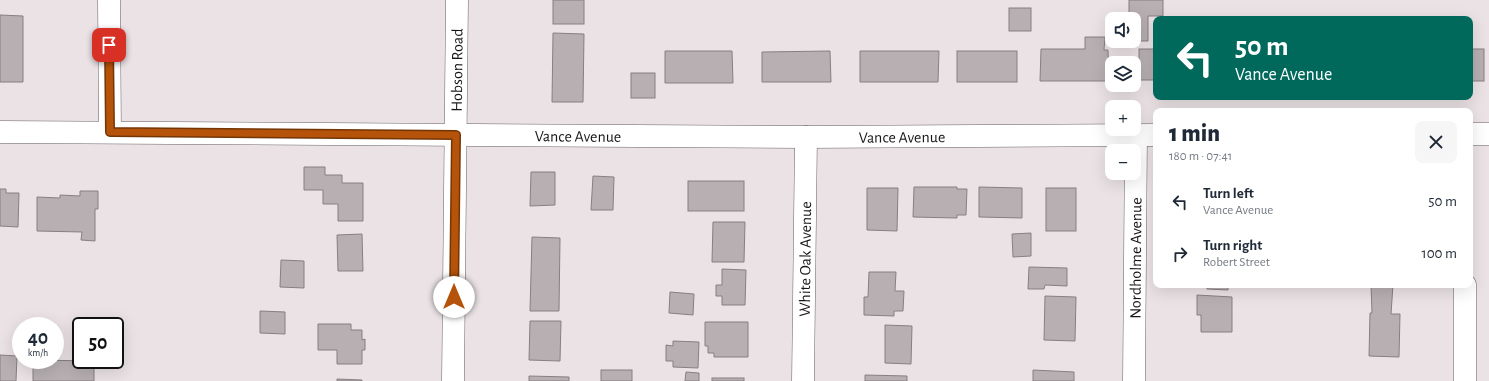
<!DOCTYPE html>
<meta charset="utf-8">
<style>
:root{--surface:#fff;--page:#f6f6f7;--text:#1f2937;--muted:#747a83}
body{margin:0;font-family:"Alegreya Sans",sans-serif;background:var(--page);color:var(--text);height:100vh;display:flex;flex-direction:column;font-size:15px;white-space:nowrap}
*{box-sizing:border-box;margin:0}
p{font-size:13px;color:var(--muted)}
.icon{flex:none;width:22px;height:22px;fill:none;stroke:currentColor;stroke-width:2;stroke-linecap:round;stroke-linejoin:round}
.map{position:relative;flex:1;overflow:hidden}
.drawer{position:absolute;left:1153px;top:108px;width:320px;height:180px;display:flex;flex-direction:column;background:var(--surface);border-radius:8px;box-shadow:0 4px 16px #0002}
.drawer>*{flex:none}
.top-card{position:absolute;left:1153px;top:16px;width:320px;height:84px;border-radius:8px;box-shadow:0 4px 16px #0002;background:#00695c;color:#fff;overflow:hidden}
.tools{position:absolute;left:1105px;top:12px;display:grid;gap:8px}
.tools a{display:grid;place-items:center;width:36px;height:36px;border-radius:8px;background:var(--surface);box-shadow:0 4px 16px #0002;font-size:20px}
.speed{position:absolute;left:12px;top:317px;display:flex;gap:8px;font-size:20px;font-weight:700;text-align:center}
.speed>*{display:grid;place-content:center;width:52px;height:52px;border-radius:50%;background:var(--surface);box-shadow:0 4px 16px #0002;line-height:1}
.speed small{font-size:10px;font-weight:400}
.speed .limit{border:2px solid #111;border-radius:6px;background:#fff;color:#111}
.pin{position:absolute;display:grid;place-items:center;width:34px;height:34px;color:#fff;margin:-17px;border-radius:8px;box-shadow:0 2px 6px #0006}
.me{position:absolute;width:44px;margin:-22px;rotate:0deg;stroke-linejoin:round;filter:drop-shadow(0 0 3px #0008)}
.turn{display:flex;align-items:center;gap:14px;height:84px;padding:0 16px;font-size:18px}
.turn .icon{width:52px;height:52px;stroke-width:2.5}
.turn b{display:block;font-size:28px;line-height:34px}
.round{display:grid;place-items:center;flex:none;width:42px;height:42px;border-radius:8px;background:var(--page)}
.overview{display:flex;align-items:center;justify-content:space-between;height:68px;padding:0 16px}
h1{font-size:24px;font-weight:800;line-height:30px}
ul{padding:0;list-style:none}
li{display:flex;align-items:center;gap:12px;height:52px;padding:0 16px}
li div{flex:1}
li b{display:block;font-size:15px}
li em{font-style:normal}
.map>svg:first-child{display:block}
.building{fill:#b7afb2;stroke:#877f82}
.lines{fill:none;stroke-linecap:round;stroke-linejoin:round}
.street-casing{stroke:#686164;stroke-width:23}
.secondary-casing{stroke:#686164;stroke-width:23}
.street{stroke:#fff;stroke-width:22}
.secondary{stroke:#fff;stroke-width:22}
.route-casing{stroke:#753606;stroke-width:10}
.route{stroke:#b45309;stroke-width:7}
.labels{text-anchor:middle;stroke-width:3;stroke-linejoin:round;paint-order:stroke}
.street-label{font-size:16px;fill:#181516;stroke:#eae2e5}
</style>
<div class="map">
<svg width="1489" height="381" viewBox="0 0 1489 381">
<rect width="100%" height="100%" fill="#eae2e5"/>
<!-- building -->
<g class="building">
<rect x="553" y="0" width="31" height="24"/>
<path d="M1129 0H1163V16H1148V41H1129H1134V19H1129Z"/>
<rect x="1009" y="8" width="22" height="23"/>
<path d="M0 15 23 16V82H0Z"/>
<path d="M553 33 584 34 583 102H552Z"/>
<path d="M1085 37H1105L1104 50H1108L1109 81H1040L1041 49H1085Z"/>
<rect x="1139" y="49" width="17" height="31"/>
<rect x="1470" y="49" width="14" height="32"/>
<path d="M665 51H732L733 83H665Z"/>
<path d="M830 51 831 82H762V52Z"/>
<path d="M860 51H939L938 82H860Z"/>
<rect x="957" y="51" width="60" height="31"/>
<rect x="631" y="73" width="24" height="25"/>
<path d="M304 167H325V175H342V183H363V221H338V204H323V190H304Z"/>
<path d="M531 172H555V205L530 206Z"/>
<path d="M593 176 614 177 613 210H591Z"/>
<rect x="688" y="181" width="56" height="30"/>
<path d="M914 187H957V189H967L966 215H957V218L913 217Z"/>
<path d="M979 187 1022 188V218L979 217Z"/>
<path d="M867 188H898L897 231 867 230Z"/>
<rect x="1046" y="188" width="30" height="43"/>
<path d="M0 189H6V193H19L18 227 0 226Z"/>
<path d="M80 191H98V209H95V241L81 240 82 232 37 231V197L60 198V195L80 196Z"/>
<path d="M713 222H745L744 262H712Z"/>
<path d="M1031 233V256L1013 257 1012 234Z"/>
<path d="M362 234 363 271H338L337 235Z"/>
<path d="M532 237 560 238 559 311H530Z"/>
<path d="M281 260 304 261V288L280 287Z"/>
<path d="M1029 267 1067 268V286L1045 285 1044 289H1028Z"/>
<path d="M722 269 746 270 745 305H722V296H716V285H722Z"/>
<path d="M869 272H896L895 291H904L903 311H894V316L864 315V297H868Z"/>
<path d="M1207 285H1228V290L1207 289Z"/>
<path d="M1371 285H1393L1391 314H1400L1399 357 1369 356 1370 313H1372Z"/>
<path d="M670 292 694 294 693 315 669 313Z"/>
<path d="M1197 295 1232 297V332H1201V315H1197Z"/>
<path d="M1045 296 1076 297 1075 341 1044 340Z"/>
<path d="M260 311 285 312V334L260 333Z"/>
<path d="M530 321H561L560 361 529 360Z"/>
<path d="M705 322H748V357H714V353H708V346H705Z"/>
<path d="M318 324H351V330H362V340L365 339V350H362V364H337V350H318Z"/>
<path d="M885 325 912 326 911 364 885 363Z"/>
<path d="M673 341 699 342 698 368 673 367V361H666V345L673 346Z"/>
<path d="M0 355 17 356 16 381H0Z"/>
<path d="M33 360 94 361V381H33Z"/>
<rect x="601" y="370" width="31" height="11"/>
<path d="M1033 370 1074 372V381H1033Z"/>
<path d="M686 372 699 373V381H685Z"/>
<path d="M865 375 907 376V381H865Z"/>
<path d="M529 376 569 377V381H529Z"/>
<rect x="712" y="378" width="32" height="3"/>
<path d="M337 379 362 380V381H337Z"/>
</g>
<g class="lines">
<defs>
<g id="street">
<path d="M109 0 110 132"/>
<path id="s1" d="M803 381 806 137"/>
<path id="s2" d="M1134 381 1136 135"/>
<path d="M1465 381V285"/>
</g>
<g id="secondary">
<path id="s3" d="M0 132 806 137 1156 135"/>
<path d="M1470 134H1489"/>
<path id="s4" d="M453 381 457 0"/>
</g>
</defs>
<!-- street casing -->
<use href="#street" class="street-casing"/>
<!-- secondary casing -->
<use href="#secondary" class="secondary-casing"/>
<!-- street -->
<use href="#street" class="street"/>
<!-- secondary -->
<use href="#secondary" class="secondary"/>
</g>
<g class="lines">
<defs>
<path id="route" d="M109 45 110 132 456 135 454 297"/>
</defs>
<!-- route casing -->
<use href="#route" class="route-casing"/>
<!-- route -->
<use href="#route" class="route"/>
</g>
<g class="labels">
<!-- street labels -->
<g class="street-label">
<text dy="6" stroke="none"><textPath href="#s4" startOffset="311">Hobson Road</textPath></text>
<text dy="6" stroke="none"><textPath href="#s3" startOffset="578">Vance Avenue</textPath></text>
<text dy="6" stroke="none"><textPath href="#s3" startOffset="902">Vance Avenue</textPath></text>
<text dy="6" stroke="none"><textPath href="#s2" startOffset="123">Nordholme Avenue</textPath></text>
<text dy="6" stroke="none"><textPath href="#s1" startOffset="122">White Oak Avenue</textPath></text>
</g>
</g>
</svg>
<div class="tools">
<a><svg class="icon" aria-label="sound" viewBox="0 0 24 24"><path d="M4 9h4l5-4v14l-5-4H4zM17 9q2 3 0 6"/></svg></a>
<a><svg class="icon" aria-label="layers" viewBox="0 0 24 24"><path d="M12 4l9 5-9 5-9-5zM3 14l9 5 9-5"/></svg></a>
<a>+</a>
<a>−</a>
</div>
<div class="speed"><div>40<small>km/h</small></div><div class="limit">50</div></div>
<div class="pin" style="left:109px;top:45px;background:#d93025"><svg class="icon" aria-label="arrive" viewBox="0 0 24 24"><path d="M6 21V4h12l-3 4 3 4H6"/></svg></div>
<svg class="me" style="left:454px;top:297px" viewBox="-20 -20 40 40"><circle r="19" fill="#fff"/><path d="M0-13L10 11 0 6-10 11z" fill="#b45309"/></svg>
<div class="top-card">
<div class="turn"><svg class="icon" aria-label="left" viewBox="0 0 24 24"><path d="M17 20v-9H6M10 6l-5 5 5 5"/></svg><div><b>50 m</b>Vance Avenue</div></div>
</div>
<section class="drawer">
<div class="overview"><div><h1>1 min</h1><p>180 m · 07:41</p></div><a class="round"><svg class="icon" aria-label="close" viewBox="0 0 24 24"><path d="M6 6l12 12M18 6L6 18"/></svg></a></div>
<ul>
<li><svg class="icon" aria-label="left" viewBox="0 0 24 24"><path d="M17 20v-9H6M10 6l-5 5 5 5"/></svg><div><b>Turn left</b><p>Vance Avenue</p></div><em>50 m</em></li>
<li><svg class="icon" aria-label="right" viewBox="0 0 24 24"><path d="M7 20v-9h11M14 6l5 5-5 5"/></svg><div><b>Turn right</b><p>Robert Street</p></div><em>100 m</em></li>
</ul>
</section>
</div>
